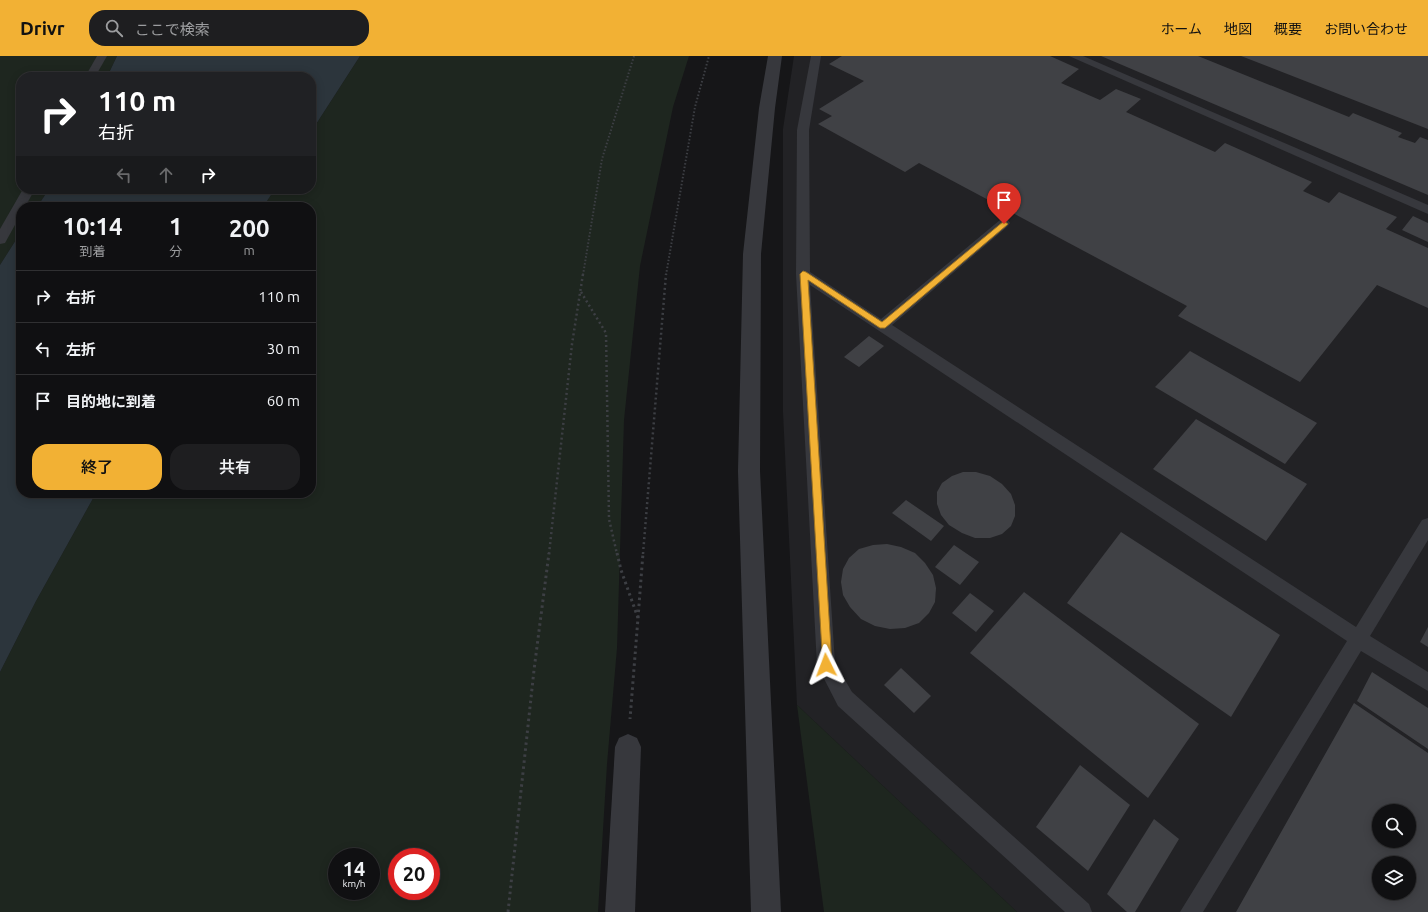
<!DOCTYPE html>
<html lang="ja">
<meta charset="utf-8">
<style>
:root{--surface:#101012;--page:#1e1e20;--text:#f1f3f6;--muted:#9c9d9f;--line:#303032;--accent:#f2b134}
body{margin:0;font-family:Ubuntu,"Noto Sans JP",sans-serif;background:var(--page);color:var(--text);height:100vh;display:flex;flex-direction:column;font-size:15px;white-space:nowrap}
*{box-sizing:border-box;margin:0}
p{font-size:13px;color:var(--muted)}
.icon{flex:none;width:22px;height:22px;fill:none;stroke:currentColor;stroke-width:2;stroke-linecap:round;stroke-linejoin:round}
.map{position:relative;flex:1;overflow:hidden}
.drawer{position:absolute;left:16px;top:146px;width:300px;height:296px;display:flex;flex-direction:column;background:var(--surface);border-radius:16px;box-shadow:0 2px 10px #0003,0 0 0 1px var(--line)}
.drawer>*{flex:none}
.guide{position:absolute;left:16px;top:16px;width:300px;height:122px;border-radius:16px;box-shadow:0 2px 10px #0003,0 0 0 1px var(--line);background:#202124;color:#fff;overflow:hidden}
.fabs{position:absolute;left:1372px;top:748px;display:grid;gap:8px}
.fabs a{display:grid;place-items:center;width:44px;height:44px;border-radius:50%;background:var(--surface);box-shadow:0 2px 10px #0003,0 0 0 1px var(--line);font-size:20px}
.speed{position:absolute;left:328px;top:792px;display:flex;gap:8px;font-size:20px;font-weight:700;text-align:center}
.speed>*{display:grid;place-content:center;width:52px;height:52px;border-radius:50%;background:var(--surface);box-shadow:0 2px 10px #0003,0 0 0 1px var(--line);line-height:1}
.speed small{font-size:10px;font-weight:400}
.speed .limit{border:6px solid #d22;background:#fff;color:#111}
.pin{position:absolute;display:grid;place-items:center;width:34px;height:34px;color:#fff;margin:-41px -17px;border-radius:50% 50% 50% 0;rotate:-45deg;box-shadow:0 0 4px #0007}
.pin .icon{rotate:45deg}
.me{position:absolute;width:44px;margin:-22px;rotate:357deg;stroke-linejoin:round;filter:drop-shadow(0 0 3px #0008)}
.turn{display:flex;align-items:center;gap:14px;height:84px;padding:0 16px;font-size:18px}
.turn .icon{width:52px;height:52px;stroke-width:2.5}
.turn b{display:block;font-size:28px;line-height:34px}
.lanes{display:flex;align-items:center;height:38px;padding:0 16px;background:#0003;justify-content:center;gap:20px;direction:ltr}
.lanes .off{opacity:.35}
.eta{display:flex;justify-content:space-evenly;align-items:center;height:68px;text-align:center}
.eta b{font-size:24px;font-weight:600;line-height:28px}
.action{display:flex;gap:8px;margin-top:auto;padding:8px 16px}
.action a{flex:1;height:46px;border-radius:16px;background:var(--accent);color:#111;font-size:16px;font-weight:600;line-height:46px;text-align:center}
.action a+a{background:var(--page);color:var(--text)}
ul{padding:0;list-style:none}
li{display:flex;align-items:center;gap:12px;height:52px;padding:0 16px;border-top:1px solid var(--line)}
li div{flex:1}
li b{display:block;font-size:15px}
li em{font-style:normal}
header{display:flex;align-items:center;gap:24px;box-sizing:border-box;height:56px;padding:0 20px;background:var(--accent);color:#111}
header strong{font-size:19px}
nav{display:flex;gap:22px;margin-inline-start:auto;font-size:14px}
.search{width:280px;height:36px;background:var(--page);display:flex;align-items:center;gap:10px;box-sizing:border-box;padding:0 14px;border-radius:16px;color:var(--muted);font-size:15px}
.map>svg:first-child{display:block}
.built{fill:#222225;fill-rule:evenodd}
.green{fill:#1e261f;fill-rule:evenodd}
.water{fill:#2c353c}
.building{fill:#404145;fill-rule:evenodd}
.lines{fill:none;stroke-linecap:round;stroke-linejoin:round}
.path-far2{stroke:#3d3f44;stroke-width:2;stroke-dasharray:1.5 2;stroke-linecap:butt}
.path-far1{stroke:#3d3f44;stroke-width:2.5;stroke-dasharray:2 3;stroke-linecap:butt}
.path{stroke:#3d3f44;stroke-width:3;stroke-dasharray:2.5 3.5;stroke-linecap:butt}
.service{fill:#37383d;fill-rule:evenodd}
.minor{fill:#37383d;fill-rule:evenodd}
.tertiary{fill:#37383d;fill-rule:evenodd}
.route{fill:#f2b134;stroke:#9d7322}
</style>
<header>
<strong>Drivr</strong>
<div class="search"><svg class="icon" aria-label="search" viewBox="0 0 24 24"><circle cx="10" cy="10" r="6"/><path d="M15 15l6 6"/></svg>ここで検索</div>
<nav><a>ホーム</a><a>地図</a><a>概要</a><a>お問い合わせ</a></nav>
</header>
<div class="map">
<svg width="1428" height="856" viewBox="0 0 1428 856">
<rect width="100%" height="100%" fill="#161618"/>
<!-- built -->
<path class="built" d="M794 0H1428V856H1017L797 649 783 356V73ZM1379 755H1409V785H1379ZM1379 807H1409V837H1379Z"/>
<!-- green -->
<g class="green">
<path d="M0 0H117L107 21H21V133H49L37 151H21V176L0 209Z"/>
<path d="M360 0H689L673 51 640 210 624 364 617 592 607 708 598 856H0V616L36 545 96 437H311V151H263L275 133H311V76ZM337 801H371V835H337ZM397 801H431V835H397Z"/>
<path d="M797 649 1017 856H824Z"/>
</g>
<!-- water -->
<g class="water">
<path d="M117 0H360L311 76V21H107Z"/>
<path d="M49 133H275L263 151H37Z"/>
<path d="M21 176V437H96L36 545 0 616V209Z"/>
</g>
<!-- building -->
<g class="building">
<path d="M842 0H1050L1079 13 1061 27 1100 44 1116 33 1141 43 1126 56 1215 96 1225 87 1312 126 1303 135 1329 147 1339 136 1397 161 1386 173 1428 192V252L1377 229 1300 326 1178 260 1187 250 919 107 905 116 818 68 832 60 819 53 864 25 829 8Z"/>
<path d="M1101 0H1198L1349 61 1353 57 1402 77 1398 81 1415 87 1420 81 1428 84V139Z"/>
<path d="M1241 0H1428V73Z"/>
<path d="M1413 160 1428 167V186L1402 174Z"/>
<path d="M869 280 884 290 859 311 844 301Z"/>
<path d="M1190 295 1317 367 1285 408 1155 331Z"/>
<path d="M1196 363 1307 428 1266 485 1153 413Z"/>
<path d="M963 416H976L990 420 1002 428 1011 438 1015 449V460L1011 470 1002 478 990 482H975L962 477 949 469 941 459 937 448V436L942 427 952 420Z"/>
<path d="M906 444 944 470 931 485 892 457Z"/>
<path d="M1121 476 1280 579 1231 661 1067 547Z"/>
<path d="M887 488 901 491 915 497 925 507 933 519 936 532 935 546 929 557 919 567 905 572 890 573 875 570 861 563 850 551 843 539 841 526 843 513 849 502 859 493 873 489Z"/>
<path d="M954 489 979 506 960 529 935 511Z"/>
<path d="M1024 536 1199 668 1148 742 970 597Z"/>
<path d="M970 537 994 555 976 576 952 557Z"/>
<path d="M1428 571V591L1420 586Z"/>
<path d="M901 612 931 640 914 657 884 629Z"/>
<path d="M1372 616 1428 652V693L1357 645Z"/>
<path d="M1354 647 1428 697V856H1236ZM1379 755H1409V785H1379ZM1379 807H1409V837H1379Z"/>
<path d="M1080 709 1130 749 1088 815 1036 771Z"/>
<path d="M1154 763 1179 783 1135 856H1127L1107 838Z"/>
</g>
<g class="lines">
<!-- path-far2 -->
<g class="path-far2">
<path d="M583 219 602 103 634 0"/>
<path d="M666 219 695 51 709 0"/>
</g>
<!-- path-far1 -->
<g class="path-far1">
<path d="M581 236 606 277 609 463 617 498"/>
<path d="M549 498 572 288 583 218"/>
<path d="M643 498 666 218"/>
</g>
<!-- path -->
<g class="path">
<path d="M617 497 621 514 638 562 630 663"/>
<path d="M638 562 643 497"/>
<path d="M508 856 534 614 549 497"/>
</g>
<!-- service -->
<g class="service">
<path d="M97 0H107L95 21H85Z"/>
<path d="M811 0H821L809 74 810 216 881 263 1000 164H1008L1010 167 1008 170 892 269 1356 571 1422 464 1428 462V484L1370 580 1428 616V635L1361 595 1203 856H1180L1347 585 810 229 835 607 852 636 1089 848 1092 856H1065L838 650 817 609 796 218 797 74Z"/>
<path d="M1069 0H1083L1428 149V158Z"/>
<path d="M23 133H35L25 151H21V158L5 187 0 188V173Z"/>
</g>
<!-- minor -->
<path class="minor" d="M628 678 637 682 641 691 635 856H605L615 691 619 682Z"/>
<!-- tertiary -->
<path class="tertiary" d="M768 0H782L775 52 761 198 760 415 781 856H751L738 415 743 198 759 52Z"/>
</g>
<!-- route -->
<path class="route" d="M1004 165 1008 168 1007 169 885 272H880L808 224 832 609 830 613 826 614 823 613 800 218 803 215 806 216 882 266Z"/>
</svg>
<div class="fabs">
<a><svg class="icon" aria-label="search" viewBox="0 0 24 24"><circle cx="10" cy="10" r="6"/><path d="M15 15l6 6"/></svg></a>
<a><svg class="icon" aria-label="layers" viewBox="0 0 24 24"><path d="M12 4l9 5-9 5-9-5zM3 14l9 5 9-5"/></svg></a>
</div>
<div class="speed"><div>14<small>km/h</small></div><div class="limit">20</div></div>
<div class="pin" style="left:1004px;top:168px;background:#d93025"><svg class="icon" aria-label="arrive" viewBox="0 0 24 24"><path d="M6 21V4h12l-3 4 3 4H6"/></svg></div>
<svg class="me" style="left:826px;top:609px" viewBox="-20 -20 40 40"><path d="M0-17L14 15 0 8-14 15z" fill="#f2b134" stroke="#fff" stroke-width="4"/></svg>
<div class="guide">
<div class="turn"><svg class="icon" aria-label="right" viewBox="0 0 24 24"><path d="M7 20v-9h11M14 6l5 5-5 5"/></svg><div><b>110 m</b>右折</div></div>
<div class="lanes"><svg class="icon off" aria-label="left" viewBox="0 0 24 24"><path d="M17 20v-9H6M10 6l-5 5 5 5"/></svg><svg class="icon off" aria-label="ahead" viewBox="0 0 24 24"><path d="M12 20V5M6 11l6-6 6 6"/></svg><svg class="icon" aria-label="right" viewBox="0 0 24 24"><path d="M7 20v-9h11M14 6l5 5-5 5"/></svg></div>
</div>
<section class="drawer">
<div class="eta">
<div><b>10:14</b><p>到着</p></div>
<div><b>1</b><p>分</p></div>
<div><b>200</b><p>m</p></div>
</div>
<ul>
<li><svg class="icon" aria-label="right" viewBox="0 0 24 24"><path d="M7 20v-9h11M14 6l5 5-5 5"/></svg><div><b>右折</b></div><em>110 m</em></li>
<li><svg class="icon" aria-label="left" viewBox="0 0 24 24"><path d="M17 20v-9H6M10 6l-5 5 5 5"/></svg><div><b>左折</b></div><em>30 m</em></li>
<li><svg class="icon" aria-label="arrive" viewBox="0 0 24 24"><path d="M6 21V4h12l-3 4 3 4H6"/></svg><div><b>目的地に到着</b></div><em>60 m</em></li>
</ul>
<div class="action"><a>終了</a><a>共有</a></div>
</section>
</div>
